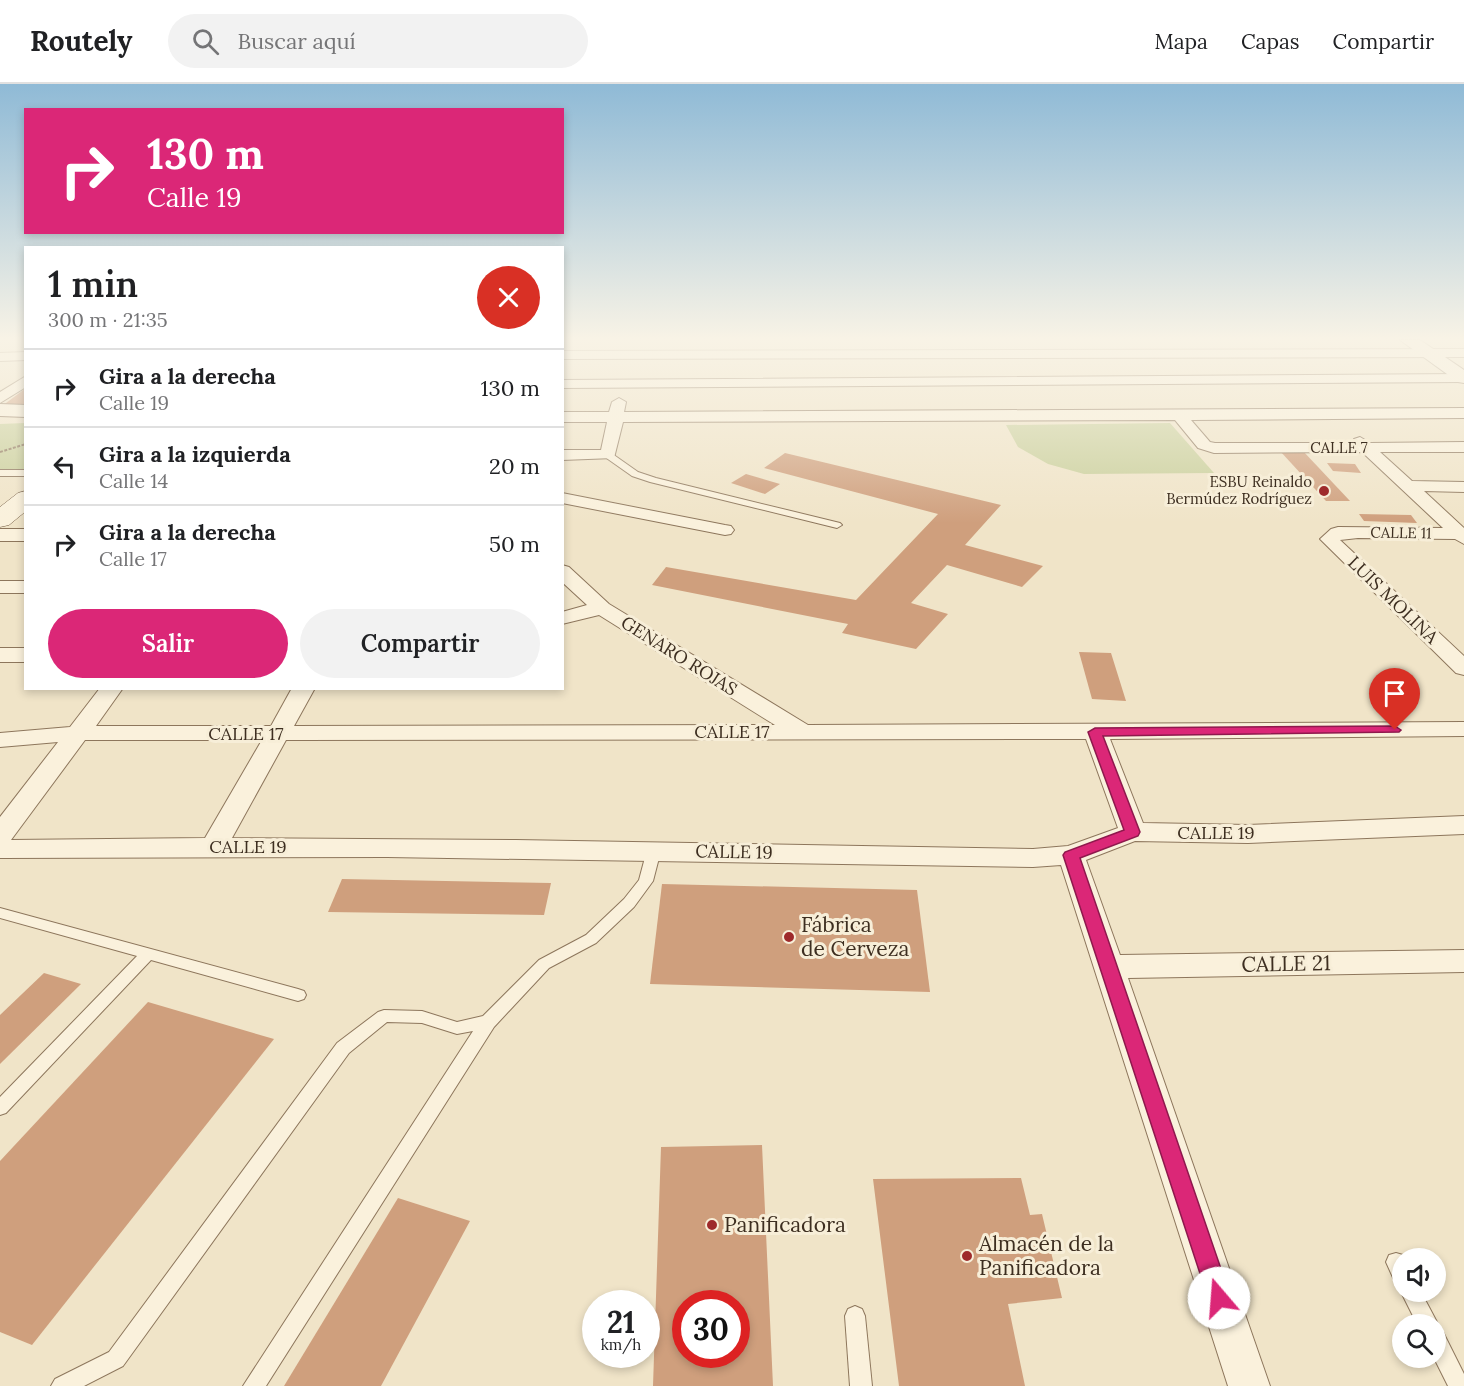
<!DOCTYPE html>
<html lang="es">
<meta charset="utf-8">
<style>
:root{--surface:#fff;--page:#f2f2f2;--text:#202124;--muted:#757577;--line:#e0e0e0;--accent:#db2777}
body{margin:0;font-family:Lora,serif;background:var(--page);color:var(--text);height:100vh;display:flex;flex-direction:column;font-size:22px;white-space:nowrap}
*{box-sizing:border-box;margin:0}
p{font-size:20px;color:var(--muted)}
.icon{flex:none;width:33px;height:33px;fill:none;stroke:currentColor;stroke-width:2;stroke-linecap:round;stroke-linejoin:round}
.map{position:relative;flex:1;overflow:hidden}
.side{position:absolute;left:24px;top:162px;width:540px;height:444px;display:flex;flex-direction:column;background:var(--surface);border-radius:0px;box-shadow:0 3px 9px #0003}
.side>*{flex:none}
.hud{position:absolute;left:24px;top:24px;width:540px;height:126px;border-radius:0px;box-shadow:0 3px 9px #0003;background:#db2777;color:#fff;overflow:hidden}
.tools{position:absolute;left:1392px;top:1164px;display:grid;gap:12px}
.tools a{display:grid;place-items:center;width:54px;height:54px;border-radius:50%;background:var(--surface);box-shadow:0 3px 9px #0003;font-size:30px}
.speed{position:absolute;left:582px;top:1206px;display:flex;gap:12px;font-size:30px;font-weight:700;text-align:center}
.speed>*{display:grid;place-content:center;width:78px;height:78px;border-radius:50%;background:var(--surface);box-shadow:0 3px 9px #0003;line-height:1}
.speed small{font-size:15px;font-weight:400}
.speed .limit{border:9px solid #d22;background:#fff;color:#111}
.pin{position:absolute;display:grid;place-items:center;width:51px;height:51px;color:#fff;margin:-62px -26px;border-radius:50% 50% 50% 0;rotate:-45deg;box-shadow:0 0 6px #0007}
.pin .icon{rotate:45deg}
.me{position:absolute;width:66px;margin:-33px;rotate:342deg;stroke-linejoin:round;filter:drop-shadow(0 0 4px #0008)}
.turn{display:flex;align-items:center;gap:21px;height:126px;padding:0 24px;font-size:27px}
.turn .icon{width:78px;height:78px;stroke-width:2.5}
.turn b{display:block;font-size:42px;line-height:51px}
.round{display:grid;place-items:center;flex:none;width:63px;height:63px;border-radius:32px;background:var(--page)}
.headline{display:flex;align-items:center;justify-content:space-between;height:102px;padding:0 24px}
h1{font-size:36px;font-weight:600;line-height:45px}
.cta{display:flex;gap:12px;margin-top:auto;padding:12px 24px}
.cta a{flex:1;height:69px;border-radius:36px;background:var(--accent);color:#fff;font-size:24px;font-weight:600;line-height:69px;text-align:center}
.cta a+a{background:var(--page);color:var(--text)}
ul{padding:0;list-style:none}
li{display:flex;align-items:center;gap:18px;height:78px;padding:0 24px;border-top:2px solid var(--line)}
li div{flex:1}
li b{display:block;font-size:22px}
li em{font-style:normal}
header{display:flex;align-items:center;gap:36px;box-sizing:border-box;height:84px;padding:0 30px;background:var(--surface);border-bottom:2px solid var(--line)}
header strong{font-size:28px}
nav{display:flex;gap:33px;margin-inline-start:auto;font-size:21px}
.search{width:420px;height:54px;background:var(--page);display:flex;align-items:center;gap:15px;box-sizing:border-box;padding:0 21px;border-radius:33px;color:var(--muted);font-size:22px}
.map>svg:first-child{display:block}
.green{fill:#c9cf9b}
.building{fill:#cf9f7d;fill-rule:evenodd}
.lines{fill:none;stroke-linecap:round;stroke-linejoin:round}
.service-casing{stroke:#8d765c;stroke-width:2}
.minor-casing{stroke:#8d765c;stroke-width:2}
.tertiary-casing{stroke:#8d765c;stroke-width:2}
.secondary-casing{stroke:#6f573f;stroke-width:1}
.path{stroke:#8d765c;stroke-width:2;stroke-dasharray:3 1.5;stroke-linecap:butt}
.service{fill:#faf1dc;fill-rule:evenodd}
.minor{fill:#faf1dc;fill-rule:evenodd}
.tertiary{fill:#faf1dc;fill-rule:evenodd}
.secondary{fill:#faf1dc;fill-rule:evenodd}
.route{fill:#db2777;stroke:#8e194d;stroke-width:1.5}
.poi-dot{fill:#9e2a2b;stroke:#f7eed8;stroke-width:2}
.labels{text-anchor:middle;stroke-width:6;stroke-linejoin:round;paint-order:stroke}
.far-street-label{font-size:15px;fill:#3d2e20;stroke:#f7eed8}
.far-poi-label{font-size:15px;fill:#3d2e20;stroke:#f7eed8;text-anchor:end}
.street-label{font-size:18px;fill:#3d2e20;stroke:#f7eed8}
.near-poi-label{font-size:21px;fill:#3d2e20;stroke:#f7eed8;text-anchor:start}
.near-street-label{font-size:21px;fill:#3d2e20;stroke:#f7eed8}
</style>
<header>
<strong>Routely</strong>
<div class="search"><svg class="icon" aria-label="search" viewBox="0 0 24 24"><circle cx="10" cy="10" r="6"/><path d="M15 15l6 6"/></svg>Buscar aquí</div>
<nav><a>Mapa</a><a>Capas</a><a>Compartir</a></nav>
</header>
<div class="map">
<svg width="1464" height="1302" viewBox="0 0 1464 1302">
<rect width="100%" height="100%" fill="#f0e4c8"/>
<!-- green -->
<g class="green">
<path d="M25 339V385L0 386V340Z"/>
<path d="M1170 339 1214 389 1084 390 1048 380 1018 363 1006 341Z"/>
</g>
<!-- building -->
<g class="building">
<path d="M26 304V322H2Z"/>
<path d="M1280 367H1303L1350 417H1326Z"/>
<path d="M785 369 1001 421 965 461 1043 482 1022 503 947 481 911 519 948 530 916 565 842 549 848 540 652 501 666 483 856 516 938 430 764 384Z"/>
<path d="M1327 379 1355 380 1361 389 1333 387Z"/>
<path d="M746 390 780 400 765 410 731 399Z"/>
<path d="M1359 430 1411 431 1417 439 1364 437Z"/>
<path d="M1079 568 1111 569 1126 617 1092 615Z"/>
<path d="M342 795 551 799 544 831 328 828Z"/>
<path d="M662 800 917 806 930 908 650 900Z"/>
<path d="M44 889 81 900 0 980V931Z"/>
<path d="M148 918 274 955 32 1261 0 1248V1077Z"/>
<path d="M762 1061 773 1302H653L661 1063ZM686 1220H736V1270H686Z"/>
<path d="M1021 1094 1030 1131 1042 1130 1062 1214 1008 1220 1025 1302H899L873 1095Z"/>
<path d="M398 1114 470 1137 381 1302H284Z"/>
</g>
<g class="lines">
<defs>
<g id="service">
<path d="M605 369H611L638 388 656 394 840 439 842 441 837 444 650 398 632 392 605 373Z"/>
<rect x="0" y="386" width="26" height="6"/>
<path d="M654 761 659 763 661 766 653 797 634 823 596 859 549 884 494 943 266 1302H243L473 947 457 950 422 939 387 938 349 969 123 1282 84 1302H51L55 1295 109 1268 337 959 378 928 384 926 422 927 457 938 483 932 539 876 586 851 624 815 639 796 647 766 649 763Z"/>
<path d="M0 824 298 905 304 907 306 911 304 915 298 917 151 876 6 1029 0 1031V1013L137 872 0 834Z"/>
<path d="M1396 1169 1403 1171 1404 1174H1402V1201L1395 1198 1386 1178 1389 1171Z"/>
<path d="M1402 1205V1208H1421L1438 1240 1436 1245 1443 1248 1464 1290V1302H1448L1434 1274 1436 1240H1417L1401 1208Z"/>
<path d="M855 1222 862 1225 865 1232 872 1302H850L845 1232 848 1225Z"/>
</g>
<g id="minor">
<path d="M1464 265V273L562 275V267Z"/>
<path d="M26 268V276L0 277V269Z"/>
<path d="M1464 290V298L562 304V296Z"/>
<path d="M26 292V303L0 319V308Z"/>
<path d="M619 314 626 318 624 328 1464 324V334L1191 336 1210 358 1215 359H1353L1354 355 1360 353 1370 359 1464 358V368H1380L1412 397 1464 398V408L1424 407 1464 444V460L1455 455 1358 454 1340 456 1464 572V591L1456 589 1320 455 1331 445 1338 443 1443 444 1362 368 1214 369 1198 364 1175 336 623 338 614 374 562 376V366H601L607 338H562V328H609L612 318Z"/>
<path d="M562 409 725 441 731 442 734 446 731 450 725 451 562 419Z"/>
<rect x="0" y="445" width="26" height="12"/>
<path d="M562 481 569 483 609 520 808 641 1464 638V652L1110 655 1143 739 1248 741 1464 732V750L1248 759 1135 757 1086 776 1120 871 1464 866V888L1128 894 1270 1302H1228L1061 781 1033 783 387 773 0 774V733L58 658 0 663V649L70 643 100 604H123L96 642H271L292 604H315L294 642 775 641 599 531 562 540V528L587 521 562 498ZM1086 655 1118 744 1068 762 1033 765 516 756 232 754 286 656ZM85 656H262L205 754 11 756Z"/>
<rect x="0" y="497" width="26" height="12"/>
<rect x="0" y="564" width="26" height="14"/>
</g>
<g id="tertiary">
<path d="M1400 256H1420L1464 286V299L1458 298Z"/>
<path d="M0 320 26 321V333L0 332Z"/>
</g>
<path id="secondary" d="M26 407V427L9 441 0 443V423L18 409Z"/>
</defs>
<!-- service casing -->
<use href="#service" class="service-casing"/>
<!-- minor casing -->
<use href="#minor" class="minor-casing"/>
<!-- tertiary casing -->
<use href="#tertiary" class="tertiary-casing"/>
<!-- secondary casing -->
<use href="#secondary" class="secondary-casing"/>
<!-- path -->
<path class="path" d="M0 368 26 360"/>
<!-- service -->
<use href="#service" class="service"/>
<!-- minor -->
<use href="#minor" class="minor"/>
<!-- tertiary -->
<use href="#tertiary" class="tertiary"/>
<!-- secondary -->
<use href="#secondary" class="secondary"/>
</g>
<!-- sky -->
<linearGradient id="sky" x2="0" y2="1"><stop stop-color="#8fbad6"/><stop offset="0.58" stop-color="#f8f3e6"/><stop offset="1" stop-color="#f8f3e6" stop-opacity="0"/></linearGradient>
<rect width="1464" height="439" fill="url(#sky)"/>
<!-- route -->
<path class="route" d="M1395 642 1401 646 1399 648 1103 652 1140 748 1138 752 1080 774 1231 1214 1227 1222 1219 1225 1211 1222 1208 1214 1063 771 1065 768 1124 746 1088 648 1095 644Z"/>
<!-- markers -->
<g class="poi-dot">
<circle cx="1324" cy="407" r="6"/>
<circle cx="789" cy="853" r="6"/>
<circle cx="712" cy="1141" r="6"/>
<circle cx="967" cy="1172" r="6"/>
</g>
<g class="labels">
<!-- far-street labels -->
<g class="far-street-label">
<text x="1339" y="369">CALLE 7</text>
<text transform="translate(1401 449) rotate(1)" y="5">CALLE 11</text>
</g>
<!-- far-poi labels -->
<g class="far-poi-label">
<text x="1312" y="403">ESBU Reinaldo<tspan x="1312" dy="17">Bermúdez Rodríguez</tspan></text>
</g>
<!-- street labels -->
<g class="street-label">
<text transform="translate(1393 516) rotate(44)" y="6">LUIS MOLINA</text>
<text transform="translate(679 572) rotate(32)" y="6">GENARO ROJAS</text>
<text x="732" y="654">CALLE 17</text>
<text x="246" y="656">CALLE 17</text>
<text x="1216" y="755">CALLE 19</text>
<text x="248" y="769">CALLE 19</text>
<text transform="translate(734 768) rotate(1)" y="6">CALLE 19</text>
</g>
<!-- near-poi labels -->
<g class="near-poi-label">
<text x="801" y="848">Fábrica<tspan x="801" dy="24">de Cerveza</tspan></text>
<text x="724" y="1148">Panificadora</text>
<text x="979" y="1167">Almacén de la<tspan x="979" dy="24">Panificadora</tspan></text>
</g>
<!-- near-street labels -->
<g class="near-street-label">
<text transform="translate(1286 880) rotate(-1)" y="7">CALLE 21</text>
</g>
</g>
</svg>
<div class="tools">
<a><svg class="icon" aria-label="sound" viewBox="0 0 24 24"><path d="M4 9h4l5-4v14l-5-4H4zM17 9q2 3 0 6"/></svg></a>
<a><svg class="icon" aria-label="search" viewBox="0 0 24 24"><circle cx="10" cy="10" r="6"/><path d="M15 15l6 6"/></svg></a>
</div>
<div class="speed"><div>21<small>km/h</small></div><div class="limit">30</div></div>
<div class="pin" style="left:1395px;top:646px;background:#d93025"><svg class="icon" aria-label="arrive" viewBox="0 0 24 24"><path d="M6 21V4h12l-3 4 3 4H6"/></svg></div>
<svg class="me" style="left:1219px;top:1214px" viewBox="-20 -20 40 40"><circle r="19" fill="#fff"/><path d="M0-13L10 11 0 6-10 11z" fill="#db2777"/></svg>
<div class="hud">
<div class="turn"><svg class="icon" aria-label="right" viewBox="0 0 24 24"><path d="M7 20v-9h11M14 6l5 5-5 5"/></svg><div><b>130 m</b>Calle 19</div></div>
</div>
<section class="side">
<div class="headline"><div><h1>1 min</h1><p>300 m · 21:35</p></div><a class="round" style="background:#d93025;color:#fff"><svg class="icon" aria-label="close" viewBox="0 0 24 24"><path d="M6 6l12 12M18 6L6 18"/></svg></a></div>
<ul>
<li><svg class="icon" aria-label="right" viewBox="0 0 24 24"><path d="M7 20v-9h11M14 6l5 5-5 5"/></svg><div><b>Gira a la derecha</b><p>Calle 19</p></div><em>130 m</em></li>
<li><svg class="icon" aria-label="left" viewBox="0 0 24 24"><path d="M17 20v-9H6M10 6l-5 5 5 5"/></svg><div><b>Gira a la izquierda</b><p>Calle 14</p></div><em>20 m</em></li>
<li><svg class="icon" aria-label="right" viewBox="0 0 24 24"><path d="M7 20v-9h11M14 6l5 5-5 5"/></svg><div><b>Gira a la derecha</b><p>Calle 17</p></div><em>50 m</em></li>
</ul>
<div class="cta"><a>Salir</a><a>Compartir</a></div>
</section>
</div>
